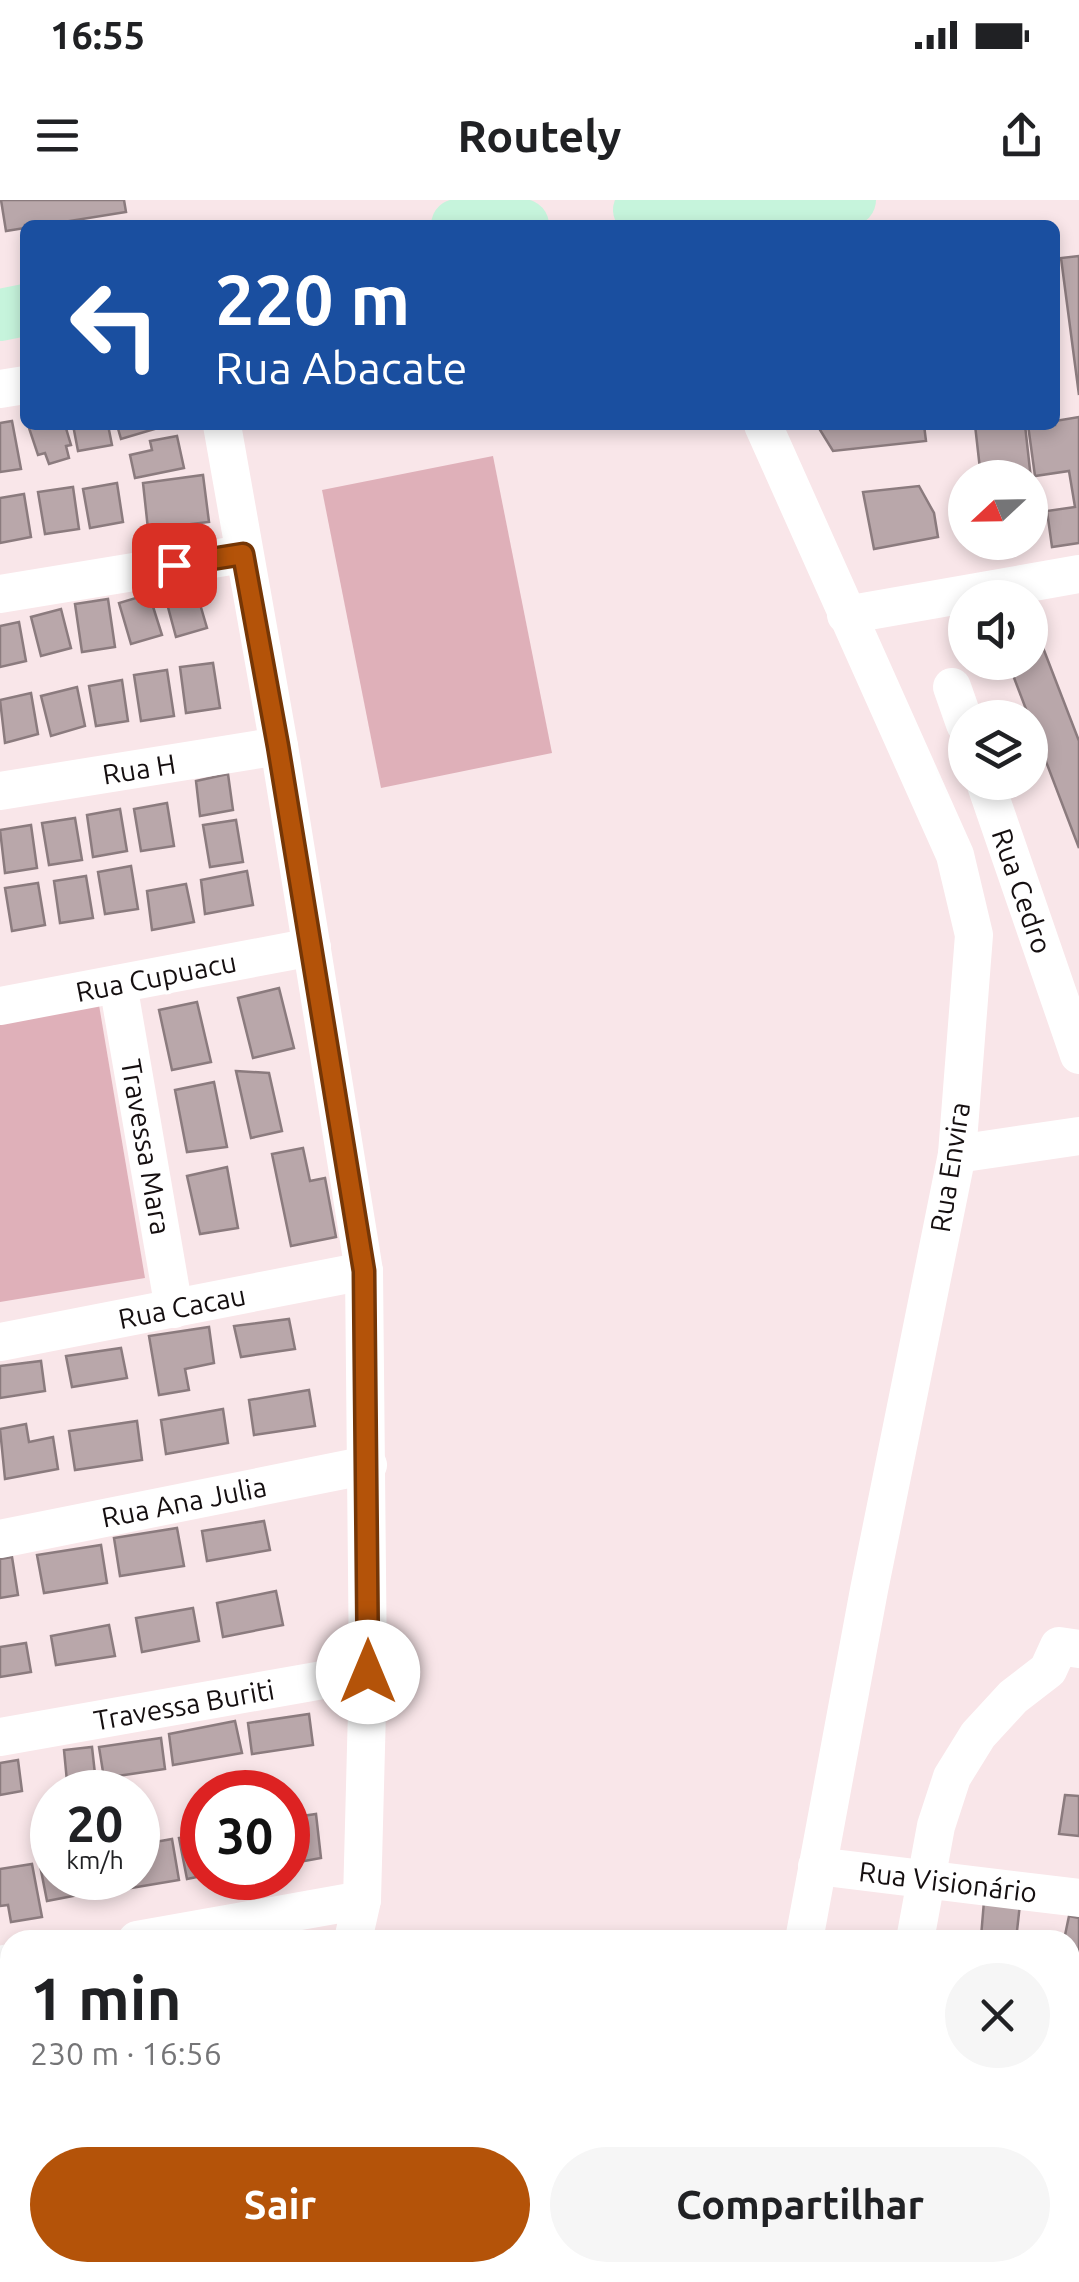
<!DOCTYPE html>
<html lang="pt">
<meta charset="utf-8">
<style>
:root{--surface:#fff;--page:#f6f6f6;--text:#202124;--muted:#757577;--accent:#b45309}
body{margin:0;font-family:Ubuntu,sans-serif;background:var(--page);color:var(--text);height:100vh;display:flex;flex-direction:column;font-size:38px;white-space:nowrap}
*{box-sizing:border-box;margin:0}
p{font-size:32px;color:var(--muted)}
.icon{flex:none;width:55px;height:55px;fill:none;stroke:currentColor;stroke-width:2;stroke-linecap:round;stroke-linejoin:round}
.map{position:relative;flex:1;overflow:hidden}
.side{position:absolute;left:0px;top:1730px;width:1080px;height:352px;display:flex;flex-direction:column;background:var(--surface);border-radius:30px 30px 0 0;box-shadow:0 5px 15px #0003}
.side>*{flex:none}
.guide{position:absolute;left:20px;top:20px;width:1040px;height:210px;border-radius:15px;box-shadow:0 5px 15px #0003;background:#1a4fa0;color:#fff;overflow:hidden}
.needle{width:65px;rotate:248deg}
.tools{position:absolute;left:948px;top:260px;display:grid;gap:20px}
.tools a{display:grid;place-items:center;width:100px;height:100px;border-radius:50%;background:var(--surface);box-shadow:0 5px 15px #0003;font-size:50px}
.speed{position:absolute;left:30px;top:1570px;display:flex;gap:20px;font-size:50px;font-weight:700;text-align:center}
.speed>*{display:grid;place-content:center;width:130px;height:130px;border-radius:50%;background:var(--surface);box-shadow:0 5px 15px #0003;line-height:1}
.speed small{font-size:25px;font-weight:400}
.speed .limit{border:15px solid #d22;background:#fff;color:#111}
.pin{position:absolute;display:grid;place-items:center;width:85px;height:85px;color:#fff;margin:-42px;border-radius:20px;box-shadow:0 5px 15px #0006}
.me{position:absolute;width:110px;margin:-55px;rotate:0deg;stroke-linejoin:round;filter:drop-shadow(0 0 8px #0008)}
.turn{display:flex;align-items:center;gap:35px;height:210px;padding:0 30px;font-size:45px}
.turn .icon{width:130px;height:130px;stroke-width:2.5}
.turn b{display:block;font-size:70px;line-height:85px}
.round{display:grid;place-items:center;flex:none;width:105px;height:105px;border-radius:52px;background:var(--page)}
.head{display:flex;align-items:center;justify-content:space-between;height:170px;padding:0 30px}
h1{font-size:60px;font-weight:700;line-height:75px}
.action{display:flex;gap:20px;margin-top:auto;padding:20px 30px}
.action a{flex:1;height:115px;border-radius:60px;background:var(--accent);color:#fff;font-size:40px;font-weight:700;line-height:115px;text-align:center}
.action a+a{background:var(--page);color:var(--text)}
.status{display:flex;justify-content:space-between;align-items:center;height:70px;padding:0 50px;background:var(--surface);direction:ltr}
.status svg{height:28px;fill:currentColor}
header{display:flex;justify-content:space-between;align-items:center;height:130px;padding:0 30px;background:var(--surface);font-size:45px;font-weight:700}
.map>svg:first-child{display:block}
.green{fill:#dfb0b9}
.building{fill:#b9a7aa;stroke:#8b7b7e;stroke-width:2.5}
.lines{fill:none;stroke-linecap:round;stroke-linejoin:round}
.street{stroke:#fff;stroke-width:38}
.secondary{stroke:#c6f4dc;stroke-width:52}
.route-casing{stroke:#753606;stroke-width:25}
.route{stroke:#b45309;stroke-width:18}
.labels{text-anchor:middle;stroke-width:8;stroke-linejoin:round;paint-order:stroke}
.street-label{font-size:28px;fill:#150f10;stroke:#fff}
</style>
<div class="status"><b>16:55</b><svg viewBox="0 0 49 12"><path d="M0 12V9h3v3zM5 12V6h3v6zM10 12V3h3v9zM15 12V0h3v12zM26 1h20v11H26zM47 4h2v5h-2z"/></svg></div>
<header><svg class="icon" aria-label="menu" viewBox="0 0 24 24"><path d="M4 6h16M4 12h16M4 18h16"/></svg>Routely<svg class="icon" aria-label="share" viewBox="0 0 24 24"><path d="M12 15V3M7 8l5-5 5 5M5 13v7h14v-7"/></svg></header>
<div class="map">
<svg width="1079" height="2082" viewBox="0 0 1079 2082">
<rect width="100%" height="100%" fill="#f9e6e9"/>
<!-- green -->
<g class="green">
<path d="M493 256 552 553 381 588 322 290Z"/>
<path d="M99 805 145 1078 0 1102V822Z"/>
</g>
<!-- building -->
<g class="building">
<path d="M1 0H124L126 12 45 25H25V28L6 31Z"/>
<path d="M1079 56V195L1061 58Z"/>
<path d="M1079 217V343L1052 347 1047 311 1075 307 1069 271 1035 276 1028 225H1055V221Z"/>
<path d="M12 221 21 269 0 272V223Z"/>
<path d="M28 225H65L71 245 66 246 69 258 49 264 45 253 38 255Z"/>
<path d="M73 225H108L112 245 78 251Z"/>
<path d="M117 225H168L121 239Z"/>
<path d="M817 225H924L926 241 833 251Z"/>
<path d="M975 225H1025L1031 279 981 278Z"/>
<path d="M177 236 184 268 135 278 130 255 152 250 150 241Z"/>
<path d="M203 275 209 322 148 329 143 283Z"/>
<path d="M117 283 123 322 90 328 83 289Z"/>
<path d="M919 286 934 313 938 337 874 349 863 292Z"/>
<path d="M73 287 79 329 45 334 38 292Z"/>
<path d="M24 294 31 337 0 343V298Z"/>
<path d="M195 387 207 428 176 437 165 396Z"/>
<path d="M149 394 162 435 131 444 119 403Z"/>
<path d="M108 399 115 447 82 452 75 404Z"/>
<path d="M61 409 71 448 41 456 31 417Z"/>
<path d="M1030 414 1079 541V648L1008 462H1030Z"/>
<path d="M19 422 26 461 0 467V426Z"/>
<path d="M213 463 220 508 186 513 180 467Z"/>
<path d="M167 470 174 516 141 521 134 475Z"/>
<path d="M122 480 128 521 96 526 89 486Z"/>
<path d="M77 487 85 526 51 536 41 496Z"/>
<path d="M31 493 38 534 5 543 0 500Z"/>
<path d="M228 574 233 610 200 616 196 581Z"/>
<path d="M167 603 174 646 141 651 134 609Z"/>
<path d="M120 609 127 651 93 657 87 615Z"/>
<path d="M75 618 82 660 49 665 42 623Z"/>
<path d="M236 620 243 662 210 667 203 625Z"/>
<path d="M31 625 37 668 5 673 0 630Z"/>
<path d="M131 666 138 709 105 714 98 672Z"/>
<path d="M247 671 253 705 205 714 201 680Z"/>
<path d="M86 676 93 718 60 723 54 681Z"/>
<path d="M38 683 45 725 12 731 5 688Z"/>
<path d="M186 684 194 722 152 730 147 691Z"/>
<path d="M279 788 294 848 253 858 238 798Z"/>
<path d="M197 802 211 862 172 870 159 810Z"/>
<path d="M236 871 269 873 282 931 251 938Z"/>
<path d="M214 882 227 947 187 952 175 890Z"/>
<path d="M303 948 310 981 325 978 336 1037 291 1046 272 954Z"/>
<path d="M227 967 238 1028 200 1034 187 976Z"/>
<path d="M289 1119 295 1149 241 1157 234 1126Z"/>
<path d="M209 1127 214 1163 185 1169 189 1190 159 1195 149 1136Z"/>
<path d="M121 1148 127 1178 72 1187 66 1156Z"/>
<path d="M41 1161 45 1191 0 1198V1166Z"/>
<path d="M309 1190 315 1226 254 1235 249 1200Z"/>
<path d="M223 1209 228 1243 166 1254 161 1220Z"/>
<path d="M137 1221 142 1260 75 1270 69 1231Z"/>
<path d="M26 1224 29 1242 53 1237 58 1269 5 1279 0 1229Z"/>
<path d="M264 1321 270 1350 207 1361 202 1331Z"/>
<path d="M177 1328 184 1366 120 1376 114 1338Z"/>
<path d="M101 1345 107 1383 44 1393 37 1355Z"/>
<path d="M12 1357 18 1395 0 1398V1359Z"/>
<path d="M276 1391 283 1425 223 1437 217 1403Z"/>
<path d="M193 1408 199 1441 142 1452 136 1418Z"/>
<path d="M109 1425 115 1456 56 1465 51 1436Z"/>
<path d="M26 1443 31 1472 0 1477V1447Z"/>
<path d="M309 1514 313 1545 252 1554 248 1523Z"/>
<path d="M235 1521 242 1553 173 1565 169 1534Z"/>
<path d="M161 1538 165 1569 104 1578 99 1547Z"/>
<path d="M92 1547 97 1592H68L64 1550Z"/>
<path d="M18 1560 22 1591 0 1595V1563Z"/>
<path d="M1065 1595 1079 1596V1636L1059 1634Z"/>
<path d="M316 1614 321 1658 288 1664V1618Z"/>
<path d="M202 1634V1676L187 1679 179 1638Z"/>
<path d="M172 1639 179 1680 119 1690 117 1678H138V1645Z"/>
<path d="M52 1647V1678H101L104 1690 47 1701 37 1650Z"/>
<path d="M32 1664 42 1717 11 1722 8 1705 0 1706V1669Z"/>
<path d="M984 1701 1020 1704 1016 1740 981 1737Z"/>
<path d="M1069 1716 1079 1718V1754L1070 1752V1740H1064Z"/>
<path d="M1070 1822 1079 1823V1859L1070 1858Z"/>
<path d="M0 1866 10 1878V1934L0 1941Z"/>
<path d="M1070 1975 1079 1976V2012L1070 2011Z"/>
<path d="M1070 2062 1079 2063V2082H1052L1053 2072H1070Z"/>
<path d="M86 2072H156L164 2082H94Z"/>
<path d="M929 2072H964L963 2082H928Z"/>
<path d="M993 2072H1053L1052 2082H992Z"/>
</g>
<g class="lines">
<!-- street -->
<g class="street">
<path d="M0 189 25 185"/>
<path d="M222 225 279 546 364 1071 368 1472 362 1700 353 1740"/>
<path d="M763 225 955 655 974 735 957 954 869 1390 804 1740"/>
<path d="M0 394 243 354"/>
<path d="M846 415 1079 374"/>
<path d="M952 487 965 524"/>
<path d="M985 582 1079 855"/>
<path d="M0 591 279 546"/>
<path d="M118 784 174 1109"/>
<path d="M0 806 312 747"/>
<path d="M957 954 1079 936"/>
<path d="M0 1142 364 1071"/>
<path d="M0 1339 368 1265"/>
<path d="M0 1537 368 1472"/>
<path d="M817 1666 1079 1698"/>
<path d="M137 1740 362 1700"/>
<path d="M915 1740 936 1626 952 1577 978 1535 1013 1497 1048 1470 1059 1446 1079 1449"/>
<path d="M0 1765 10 1763"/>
<path d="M0 1837 10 1851"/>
<path d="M1070 1931 1079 1932"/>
<path d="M175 2072 183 2082"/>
<path d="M282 2082 284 2072"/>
<path d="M741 2082 743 2072"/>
<path d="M854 2082 856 2072"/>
</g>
<!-- secondary -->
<g class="secondary">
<path d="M639 10 850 0"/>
<path d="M457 25 474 22 523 25"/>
<path d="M0 115 25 110"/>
</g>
</g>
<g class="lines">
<defs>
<path id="route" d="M174 365 243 354 278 546 364 1071 368 1472"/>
</defs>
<!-- route casing -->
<use href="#route" class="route-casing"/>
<!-- route -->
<use href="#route" class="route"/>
</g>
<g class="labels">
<!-- street labels -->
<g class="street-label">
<text transform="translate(139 569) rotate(-9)" y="10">Rua H</text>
<text transform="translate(1022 691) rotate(71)" y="10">Rua Cedro</text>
<text transform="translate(156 777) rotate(-11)" y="10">Rua Cupuacu</text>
<text transform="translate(146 947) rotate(80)" y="10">Travessa Mara</text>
<text transform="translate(950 967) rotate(-81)" y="10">Rua Envira</text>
<text transform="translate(182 1107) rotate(-11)" y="10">Rua Cacau</text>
<text transform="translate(184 1302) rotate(-11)" y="10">Rua Ana Julia</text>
<text transform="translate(184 1505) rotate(-10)" y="10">Travessa Buriti</text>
<text transform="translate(948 1682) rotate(7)" y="10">Rua Visionário</text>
</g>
</g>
</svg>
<div class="tools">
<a><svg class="needle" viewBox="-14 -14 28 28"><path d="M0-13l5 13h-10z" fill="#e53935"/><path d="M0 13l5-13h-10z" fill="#757577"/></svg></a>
<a><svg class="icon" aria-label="sound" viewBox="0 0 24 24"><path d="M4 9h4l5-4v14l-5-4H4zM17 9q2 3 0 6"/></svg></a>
<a><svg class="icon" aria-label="layers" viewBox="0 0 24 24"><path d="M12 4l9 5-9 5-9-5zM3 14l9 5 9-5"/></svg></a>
</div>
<div class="speed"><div>20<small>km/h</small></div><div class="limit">30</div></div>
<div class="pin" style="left:174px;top:365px;background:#d93025"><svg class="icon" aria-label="arrive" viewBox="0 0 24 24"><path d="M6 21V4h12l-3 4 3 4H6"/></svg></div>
<svg class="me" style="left:368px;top:1472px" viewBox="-20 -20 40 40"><circle r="19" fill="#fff"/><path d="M0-13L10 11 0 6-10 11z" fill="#b45309"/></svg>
<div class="guide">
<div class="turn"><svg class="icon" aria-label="left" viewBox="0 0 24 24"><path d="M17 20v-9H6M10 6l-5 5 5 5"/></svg><div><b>220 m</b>Rua Abacate</div></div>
</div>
<section class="side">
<div class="head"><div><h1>1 min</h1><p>230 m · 16:56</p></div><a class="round"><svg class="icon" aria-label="close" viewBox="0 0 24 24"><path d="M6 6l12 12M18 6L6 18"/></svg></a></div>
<div class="action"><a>Sair</a><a>Compartilhar</a></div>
</section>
</div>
